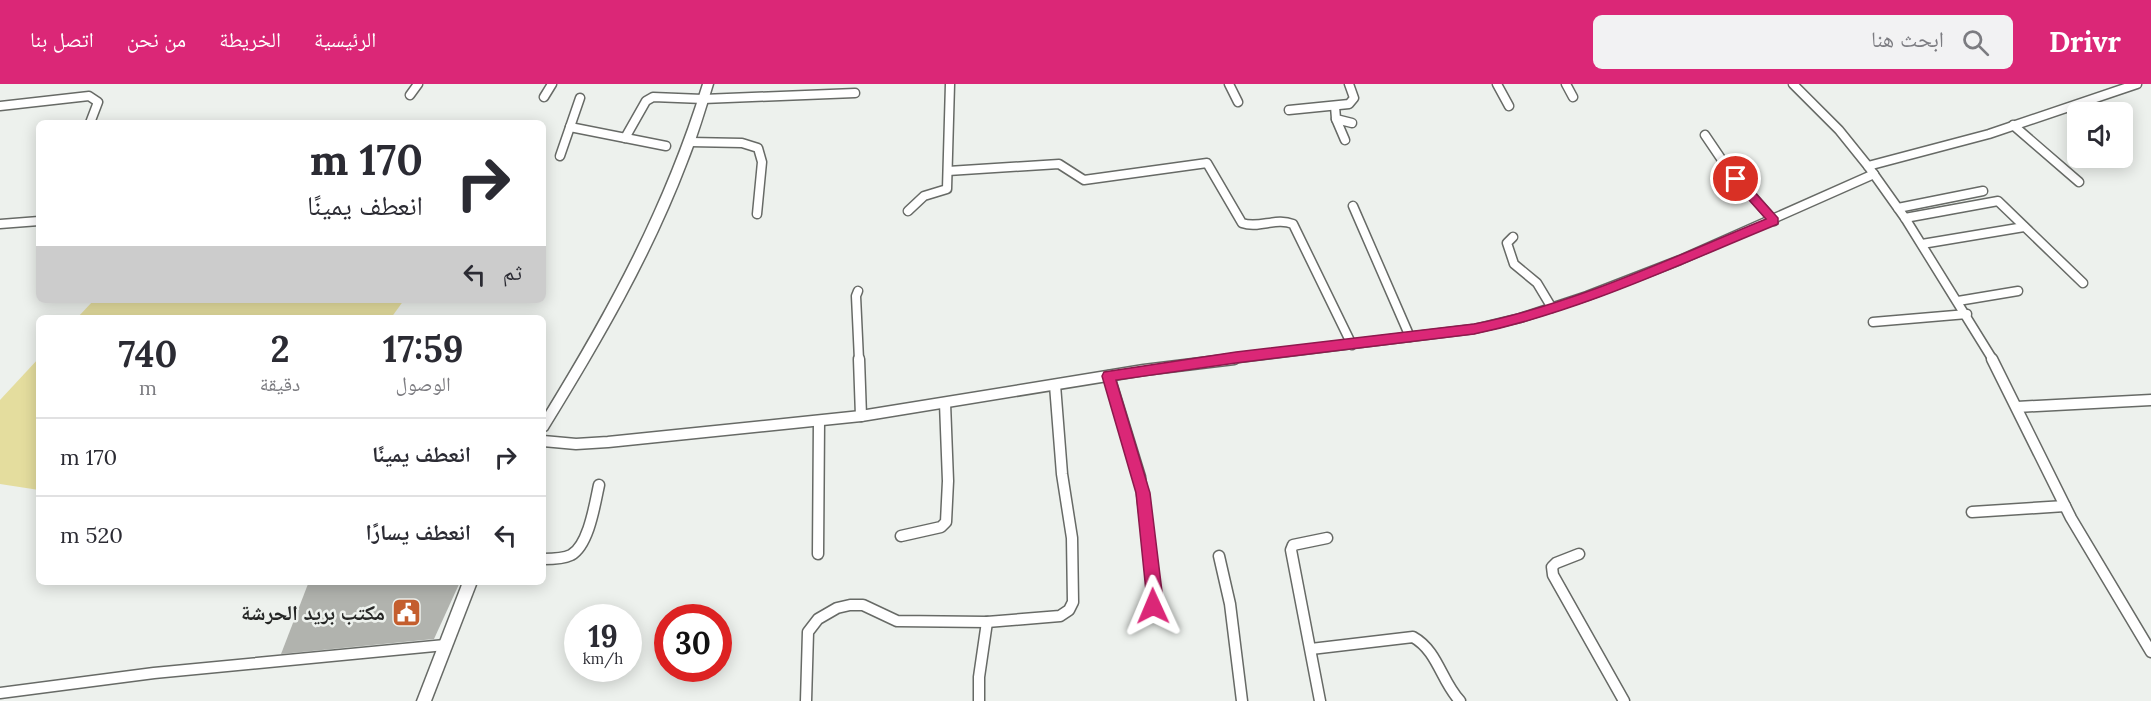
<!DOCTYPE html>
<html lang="ar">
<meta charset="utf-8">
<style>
:root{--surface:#fff;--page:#f2f2f3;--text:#2b2b33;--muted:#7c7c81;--line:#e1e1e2;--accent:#db2777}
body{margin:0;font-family:Lora,"Noto Naskh Arabic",serif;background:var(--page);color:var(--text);direction:rtl;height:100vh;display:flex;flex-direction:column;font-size:22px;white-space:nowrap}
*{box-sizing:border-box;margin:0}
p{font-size:20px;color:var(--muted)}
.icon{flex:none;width:33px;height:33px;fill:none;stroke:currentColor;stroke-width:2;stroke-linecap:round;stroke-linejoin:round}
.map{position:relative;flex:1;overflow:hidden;direction:ltr}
.side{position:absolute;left:36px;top:231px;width:510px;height:270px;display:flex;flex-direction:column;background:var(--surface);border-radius:9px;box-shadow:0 3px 15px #0003;direction:rtl}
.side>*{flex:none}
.top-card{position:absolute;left:36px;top:36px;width:510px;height:183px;border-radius:9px;box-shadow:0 3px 15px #0003;direction:rtl;background:#fff;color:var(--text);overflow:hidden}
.buttons{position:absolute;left:2067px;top:18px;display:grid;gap:12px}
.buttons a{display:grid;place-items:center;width:66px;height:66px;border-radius:9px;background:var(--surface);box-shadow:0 3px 15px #0003;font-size:30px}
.speed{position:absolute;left:564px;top:520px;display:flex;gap:12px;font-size:30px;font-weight:700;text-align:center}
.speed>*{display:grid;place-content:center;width:78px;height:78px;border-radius:50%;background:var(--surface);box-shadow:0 3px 15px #0003;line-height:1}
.speed small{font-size:15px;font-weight:400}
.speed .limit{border:9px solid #d22;background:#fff;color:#111}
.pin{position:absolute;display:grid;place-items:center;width:51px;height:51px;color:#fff;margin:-26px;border:3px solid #fff;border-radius:50%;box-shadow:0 2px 6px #0007}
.me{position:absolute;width:66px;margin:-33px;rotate:359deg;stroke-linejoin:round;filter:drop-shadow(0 0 4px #0008)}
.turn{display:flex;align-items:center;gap:21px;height:126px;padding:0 24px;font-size:27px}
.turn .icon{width:78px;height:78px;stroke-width:2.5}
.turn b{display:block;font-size:42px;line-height:51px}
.then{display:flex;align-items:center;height:57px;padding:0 24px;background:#0003;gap:12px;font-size:22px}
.eta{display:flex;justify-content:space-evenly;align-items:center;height:102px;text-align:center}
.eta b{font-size:36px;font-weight:700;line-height:42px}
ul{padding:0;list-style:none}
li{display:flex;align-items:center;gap:18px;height:78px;padding:0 24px;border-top:2px solid var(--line)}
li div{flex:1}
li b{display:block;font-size:22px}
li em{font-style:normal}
header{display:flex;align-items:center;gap:36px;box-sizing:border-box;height:84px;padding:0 30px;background:var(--accent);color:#fff}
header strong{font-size:28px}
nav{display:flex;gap:33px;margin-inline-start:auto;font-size:21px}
.search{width:420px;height:54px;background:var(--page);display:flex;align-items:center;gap:15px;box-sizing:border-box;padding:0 21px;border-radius:9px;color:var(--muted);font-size:22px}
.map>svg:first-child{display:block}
.green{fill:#e4dd9e}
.building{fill:#b1b3ae}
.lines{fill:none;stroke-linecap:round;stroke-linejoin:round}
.minor-far1-casing{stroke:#676a66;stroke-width:11}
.minor-casing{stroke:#676a66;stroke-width:13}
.tertiary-casing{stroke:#676a66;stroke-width:3}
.minor-far1{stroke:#fff;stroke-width:8}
.minor{stroke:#fff;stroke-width:10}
.tertiary{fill:#fff;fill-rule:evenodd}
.route{fill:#db2777;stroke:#8e194d;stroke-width:1.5}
.labels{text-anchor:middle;stroke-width:5;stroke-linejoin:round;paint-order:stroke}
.poi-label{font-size:21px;font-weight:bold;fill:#252625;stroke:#edf1ed;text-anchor:end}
</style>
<header>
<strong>Drivr</strong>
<div class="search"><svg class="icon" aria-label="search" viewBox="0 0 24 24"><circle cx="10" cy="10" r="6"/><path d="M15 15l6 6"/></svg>ابحث هنا</div>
<nav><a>الرئيسية</a><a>الخريطة</a><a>من نحن</a><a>اتصل بنا</a></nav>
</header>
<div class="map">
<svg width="2151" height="617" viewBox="0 0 2151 617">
<rect width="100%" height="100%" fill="#edf1ed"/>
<!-- green -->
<g class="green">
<path d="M94 216H404L391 234H77Z"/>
<path d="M39 274V406L0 400V316Z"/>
</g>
<!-- building -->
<path class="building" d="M334 498H460L434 555 281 570 308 500Z"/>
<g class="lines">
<defs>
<g id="minor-far1">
<path d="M1229 0 1238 18"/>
<path d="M1497 0 1509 22"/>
<path d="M1566 0 1573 13"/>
<path d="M1793 0 1839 46 1868 82 1905 134 1993 276"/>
<path d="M410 11 418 0"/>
<path d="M544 13 552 0"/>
<path d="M0 22 89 12 98 18 90 39"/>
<path d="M1335 22 1336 35 1352 39"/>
<path d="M1289 26 1349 20 1354 14 1349 0"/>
<path d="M1336 35 1345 56"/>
<path d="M2013 41 2079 98"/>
<path d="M570 43 666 62"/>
<path d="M1705 51 1726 82 1774 137"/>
<path d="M625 54 646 17 653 13 703 15 855 9"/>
<path d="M690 58 742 59 758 64 762 78 757 130"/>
<path d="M560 72 580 14"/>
<path d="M1868 82 1989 50 2137 0"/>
<path d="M948 87 1059 80 1084 96 1207 79 1242 139C1259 145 1276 133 1293 140L1352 261"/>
<path d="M1353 122 1410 253"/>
<path d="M1898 124 1983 107"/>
<path d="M908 127 924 112 947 105 950 0"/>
<path d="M1905 134 1998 117 2083 199"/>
<path d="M0 140 39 137"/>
<path d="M1513 153 1507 159 1514 180 1537 199 1552 224"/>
<path d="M1922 160 2024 143"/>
<path d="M858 207 856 212 859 276"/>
<path d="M1958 217 2018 207"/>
<path d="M1873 238 1967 230"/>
<path d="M1222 276 1474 245 1520 234 1587 212 1680 176 1874 90"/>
</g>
<g id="minor">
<path d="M859 275 861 332"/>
<path d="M1992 275 2071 434 2151 568"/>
<path d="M1109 292 1140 393 1155 516 1149 527"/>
<path d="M2017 323 2151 316"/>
<path d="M543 357 576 360 608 358 861 332 1144 286 1234 275"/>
<path d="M1972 428 2065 422"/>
<path d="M901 452 941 443 946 438 948 397 945 319"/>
<path d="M818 470 819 337"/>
<path d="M1579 470 1556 479 1552 483 1553 491 1624 617"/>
<path d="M1219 472 1230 520 1242 617"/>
<path d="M543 475C552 475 563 475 571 471 589 461 595 419 599 401"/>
<path d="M1311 565 1413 553C1438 567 1441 597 1460 617"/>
<path d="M0 609 154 589 445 561"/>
<path d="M806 617 808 548 818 535 837 524 850 521H863L897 537 987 538 1060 532 1069 526 1073 518 1072 454 1062 390 1055 301"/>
<path d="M979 617V593L987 538"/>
<path d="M1320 617 1291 466 1293 461 1327 454"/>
</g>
<g id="tertiary">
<path d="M703 0H713C705 26 697 53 687 78 651 173 600 260 547 346L543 348V333C610 224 665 123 703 0Z"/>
<path d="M463 498H477L431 617H417Z"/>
</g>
</defs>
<!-- minor-far1 casing -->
<use href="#minor-far1" class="minor-far1-casing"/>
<!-- minor casing -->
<use href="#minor" class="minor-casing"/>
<!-- tertiary casing -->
<use href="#tertiary" class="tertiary-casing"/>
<!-- minor-far1 -->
<use href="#minor-far1" class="minor-far1"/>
<!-- minor -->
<use href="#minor" class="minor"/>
<!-- tertiary -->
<use href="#tertiary" class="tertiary"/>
</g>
<!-- route -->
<path class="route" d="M1736 91 1740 92 1778 134V140C1680 180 1580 228 1474 250L1236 279 1116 296 1150 409 1163 516 1159 527 1153 529 1148 527 1136 409 1102 292 1104 288 1236 268 1474 240C1575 220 1671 174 1766 135L1732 97V92Z"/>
<!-- icons -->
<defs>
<symbol id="civic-square" viewBox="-11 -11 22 22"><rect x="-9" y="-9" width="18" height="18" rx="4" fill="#c45e2e" stroke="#edf1ed"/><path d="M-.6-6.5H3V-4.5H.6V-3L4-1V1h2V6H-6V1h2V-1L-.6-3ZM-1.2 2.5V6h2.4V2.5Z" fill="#fff"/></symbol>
</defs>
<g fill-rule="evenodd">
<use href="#civic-square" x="390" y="512" width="33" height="33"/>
</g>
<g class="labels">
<!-- poi labels -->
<g class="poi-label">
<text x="385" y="536">مكتب بريد الحرشة</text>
</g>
</g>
</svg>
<div class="buttons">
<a><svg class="icon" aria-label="sound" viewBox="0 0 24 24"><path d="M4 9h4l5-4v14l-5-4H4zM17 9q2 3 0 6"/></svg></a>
</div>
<div class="speed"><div>19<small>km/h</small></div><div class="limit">30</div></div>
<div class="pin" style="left:1736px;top:95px;background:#d93025"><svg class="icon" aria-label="arrive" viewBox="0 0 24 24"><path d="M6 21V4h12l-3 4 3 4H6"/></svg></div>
<svg class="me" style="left:1153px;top:522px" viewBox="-20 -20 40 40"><path d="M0-17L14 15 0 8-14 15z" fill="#db2777" stroke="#fff" stroke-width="4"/></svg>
<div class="top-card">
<div class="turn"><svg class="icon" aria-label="right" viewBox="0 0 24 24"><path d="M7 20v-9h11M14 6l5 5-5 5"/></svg><div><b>170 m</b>انعطف يمينًا</div></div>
<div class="then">ثم<svg class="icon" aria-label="left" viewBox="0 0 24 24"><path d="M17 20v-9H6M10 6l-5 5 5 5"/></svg></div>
</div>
<section class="side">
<div class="eta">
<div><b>17:59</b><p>الوصول</p></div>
<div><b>2</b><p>دقيقة</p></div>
<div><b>740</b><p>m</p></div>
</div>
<ul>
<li><svg class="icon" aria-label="right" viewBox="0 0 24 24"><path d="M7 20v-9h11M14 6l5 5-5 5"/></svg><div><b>انعطف يمينًا</b></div><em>170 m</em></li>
<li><svg class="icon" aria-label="left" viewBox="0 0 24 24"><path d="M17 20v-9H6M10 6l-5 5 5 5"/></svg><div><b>انعطف يسارًا</b></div><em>520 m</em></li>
</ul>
</section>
</div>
